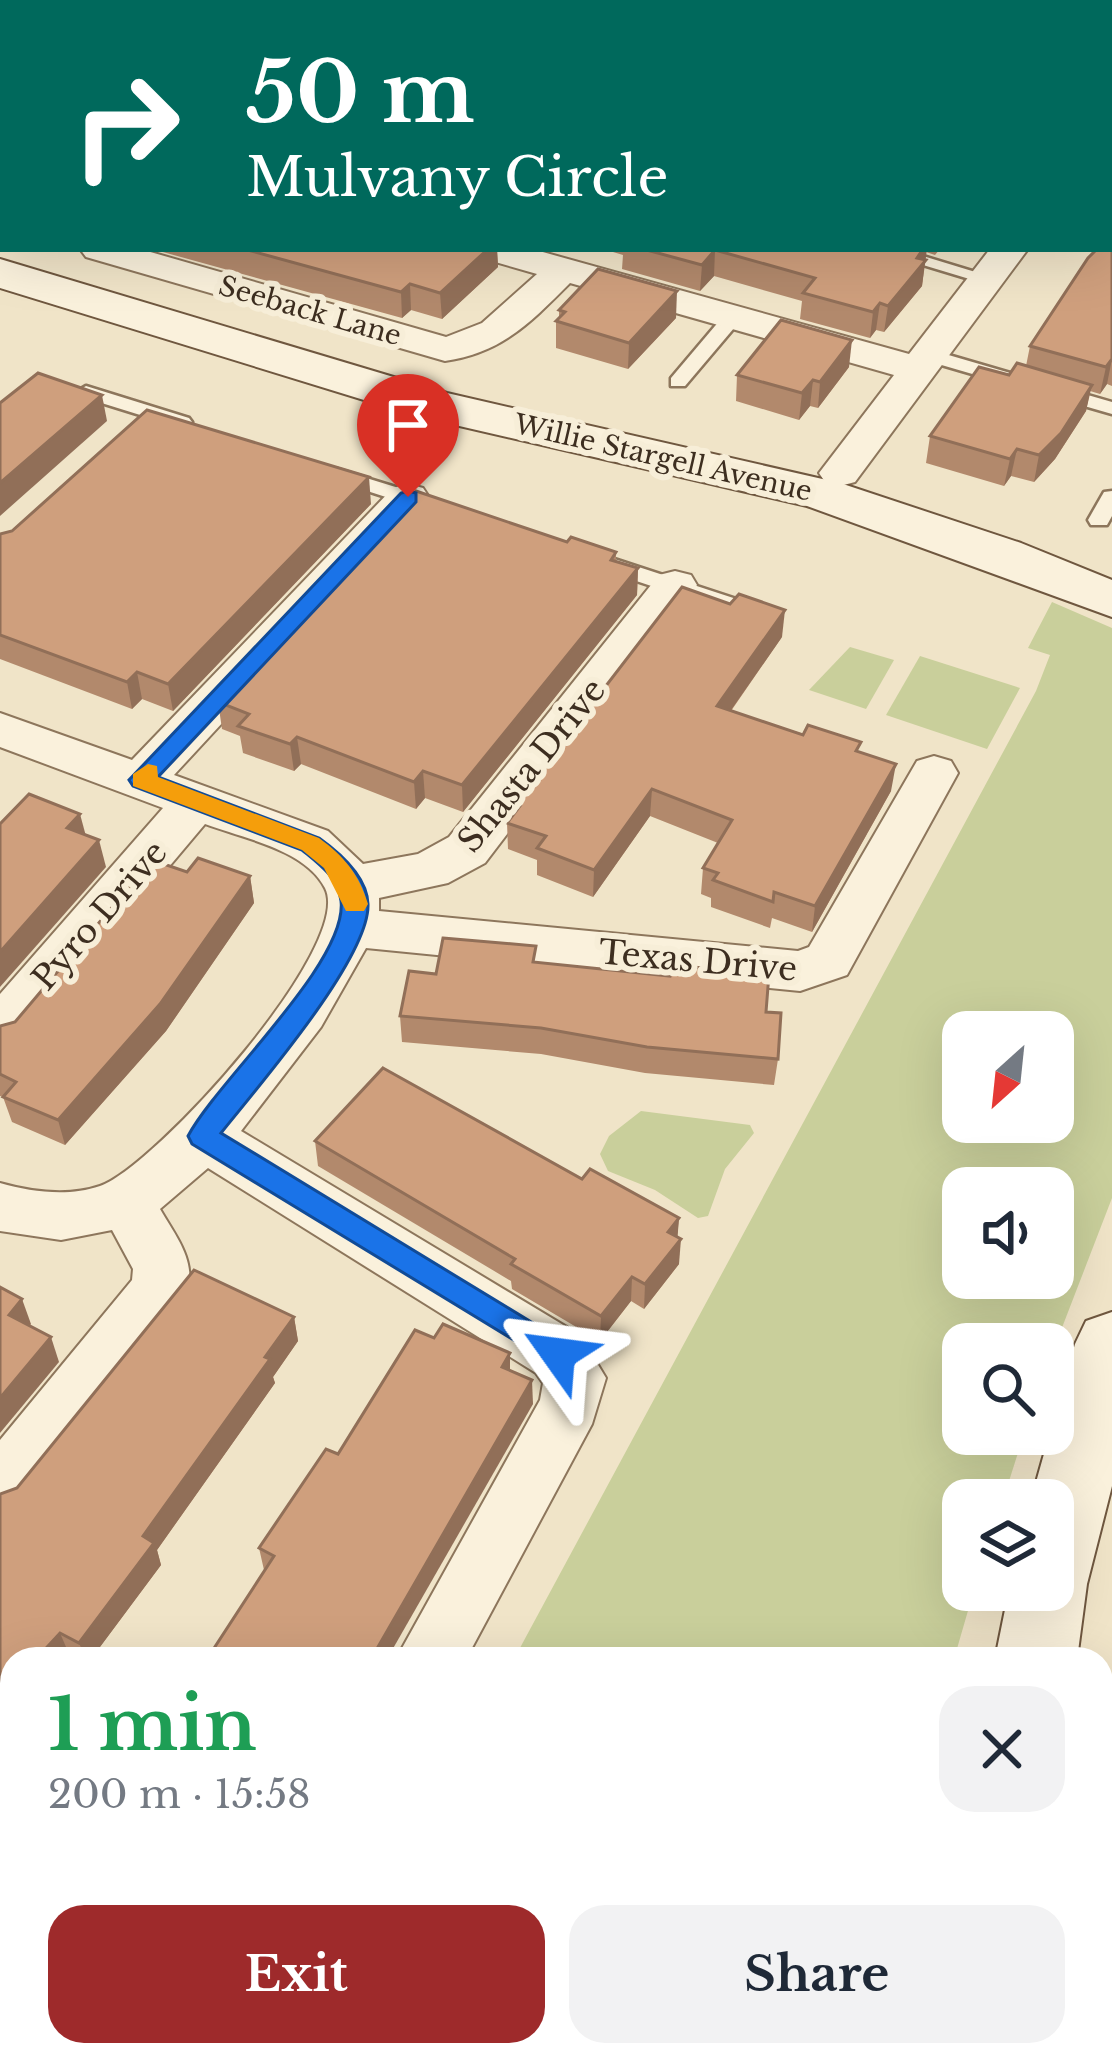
<!DOCTYPE html>
<meta charset="utf-8">
<style>
:root{--surface:#fff;--page:#f2f2f3;--text:#1f2937;--muted:#747a83;--accent:#9e2a2b}
body{margin:0;font-family:"Libre Baskerville",serif;background:var(--page);color:var(--text);height:100vh;display:flex;flex-direction:column;font-size:45px;white-space:nowrap}
*{box-sizing:border-box;margin:0}
p{font-size:39px;color:var(--muted)}
.icon{flex:none;width:66px;height:66px;fill:none;stroke:currentColor;stroke-width:2;stroke-linecap:round;stroke-linejoin:round}
.map{position:relative;flex:1;overflow:hidden}
.drawer{position:absolute;left:0px;top:1647px;width:1113px;height:420px;display:flex;flex-direction:column;background:var(--surface);border-radius:36px 36px 0 0;box-shadow:0 12px 48px #0002}
.drawer>*{flex:none}
.guide{position:absolute;left:0px;top:0px;width:1113px;height:252px;box-shadow:0 12px 48px #0002;background:#00695c;color:#fff;overflow:hidden}
.needle{width:78px;rotate:207deg}
.buttons{position:absolute;left:942px;top:1011px;display:grid;gap:24px}
.buttons a{display:grid;place-items:center;width:132px;height:132px;border-radius:24px;background:var(--surface);box-shadow:0 12px 48px #0002;font-size:60px}
.pin{position:absolute;display:grid;place-items:center;width:102px;height:102px;color:#fff;margin:-123px -51px;border-radius:50% 50% 50% 0;rotate:-45deg;box-shadow:0 0 12px #0007}
.pin .icon{rotate:45deg}
.me{position:absolute;width:132px;margin:-66px;rotate:301deg;stroke-linejoin:round;filter:drop-shadow(0 0 9px #0008)}
.turn{display:flex;align-items:center;gap:42px;height:252px;padding:0 48px;font-size:54px}
.turn .icon{width:156px;height:156px;stroke-width:2.5}
.turn b{display:block;font-size:84px;line-height:102px}
.round{display:grid;place-items:center;flex:none;width:126px;height:126px;border-radius:36px;background:var(--page)}
.overview{display:flex;align-items:center;justify-content:space-between;height:204px;padding:0 48px}
h1{font-size:72px;font-weight:700;line-height:90px;color:#1e9e55}
.button{display:flex;gap:24px;margin-top:auto;padding:24px 48px}
.button a{flex:1;height:138px;border-radius:36px;background:var(--accent);color:#fff;font-size:48px;font-weight:700;line-height:138px;text-align:center}
.button a+a{background:var(--page);color:var(--text)}
.map>svg:first-child{display:block}
.green{fill:#c9cf9b;fill-rule:evenodd}
.lines{fill:none;stroke-linecap:round;stroke-linejoin:round}
.lane-casing{stroke:#8d765c;stroke-width:5}
.street-casing{stroke:#8d765c;stroke-width:4}
.secondary-casing{stroke:#6f573f;stroke-width:4}
.lane{fill:#faf1dc;fill-rule:evenodd}
.street{fill:#faf1dc;fill-rule:evenodd}
.secondary{fill:#faf1dc;fill-rule:evenodd}
.wall{fill:#b2896c}
.shaded-wall{fill:#916f58}
.building{fill:#cf9f7d;stroke:#916f58;stroke-width:3}
.route{fill:#1a73e8;stroke:#114b97;stroke-width:3}
.slow{fill:#f59e0b}
.labels{text-anchor:middle;stroke-width:12;stroke-linejoin:round;paint-order:stroke}
.far-street-label{font-size:27px;fill:#3d2e20;stroke:#f7eed8}
.street-label{font-size:33px;fill:#3d2e20;stroke:#f7eed8}
</style>
<div class="map">
<svg width="1112" height="2067" viewBox="0 0 1112 2067">
<rect width="100%" height="100%" fill="#f0e4c8"/>
<!-- green -->
<g class="green">
<path d="M1052 602 1112 628V1198L1053 1351V1344H963V1434H1024L1003 1500H963V1590H974L954 1659H514L1036 691 1050 655 1028 648ZM1053 1032V1122H963V1032ZM1053 1188V1278H963V1188Z"/>
<path d="M850 647 894 660 866 709 809 690Z"/>
<path d="M920 656 1020 688 987 749 886 715Z"/>
<path d="M641 1111 750 1125 754 1133 725 1169 708 1216 698 1218 655 1190 608 1171 600 1154 609 1136Z"/>
<path d="M300 2055H904V2057L794 2055 777 2067H294Z"/>
</g>
<g class="lines">
<defs>
<g id="lane">
<rect x="1110" y="101" width="2" height="10"/>
<path d="M870 249H900L995 278 986 284Z"/>
<path d="M733 311 743 317 740 321 685 386H671V378L726 313Z"/>
<path d="M928 349 1017 375 1020 379 1010 385 921 359V351Z"/>
<path d="M1053 385 1112 402V414L1046 395 1043 391Z"/>
<path d="M86 386 189 418 192 422 182 428 79 396 76 392Z"/>
<path d="M337 469 428 497 431 502 420 508 330 479 326 475Z"/>
<path d="M1112 491V516L1107 525H1091L1088 520 1104 492Z"/>
<path d="M605 556 770 610 773 615 770 620H754L597 568V558Z"/>
</g>
<g id="street">
<path d="M0 105H3L0 127Z"/>
<rect x="1110" y="194" width="2" height="22"/>
<rect x="0" y="209" width="3" height="22"/>
<path d="M80 249H140L446 337 482 323 537 274 478 257 472 249H532L909 354 990 249H1028L855 482 840 486 825 482 819 473 894 375 570 283C531 322 502 353 445 361L86 257Z"/>
<path d="M408 484 423 488 429 497 423 506 174 775 328 831 363 864 418 854 449 837 659 575 675 571 691 575 697 585 485 863 448 883 379 898V911L798 951 809 947 917 761 934 756 951 761 958 773 847 975 800 991 366 948 321 1027 241 1131 580 1335 606 1378 592 1424 466 1659H396L540 1400 543 1383 536 1373 208 1168 160 1209C180 1243 201 1267 182 1306L23 1508 0 1517V1440L132 1280 133 1269 112 1230 61 1240 0 1231V1183C32 1192 68 1197 100 1186 155 1167 355 946 325 888 305 849 242 838 205 824L19 1045 0 1051V994L163 808 0 747V713L132 760 393 488Z"/>
<path d="M0 2008 12 2013V2055H58L63 2067H0Z"/>
</g>
<g id="secondary">
<path d="M0 259 447 393 840 483 1021 543 1112 580V617L807 506 416 416 0 288Z"/>
<path d="M1112 1312V1486L1087 1584 1077 1659H995L1009 1590H1053V1500H1031L1075 1344 1086 1321Z"/>
<path d="M948 2055H1040L1039 2067H947Z"/>
</g>
</defs>
<!-- lane casing -->
<use href="#lane" class="lane-casing"/>
<!-- street casing -->
<use href="#street" class="street-casing"/>
<!-- secondary casing -->
<use href="#secondary" class="secondary-casing"/>
<!-- lane -->
<use href="#lane" class="lane"/>
<!-- street -->
<use href="#street" class="street"/>
<!-- secondary -->
<use href="#secondary" class="secondary"/>
</g>
<!-- wall -->
<g class="wall">
<path d="M0 0H512L509 3H3V62L0 61Z"/>
<path d="M1112 247V386L1107 384 1100 394 1090 391 1086 411 1055 459 1034 482 1011 476 1004 486 926 463 930 436 1009 375 1026 366 1030 346Z"/>
<path d="M152 249H497L498 267 442 319 411 310 402 318Z"/>
<path d="M603 249H940L935 255 926 252 922 286 884 332 876 330 870 338 800 319 802 301 714 276 700 291 622 269 623 255Z"/>
<path d="M559 310 676 318 628 369 556 348V321L559 318Z"/>
<path d="M849 367 818 408 810 406 799 420 736 401 737 375Z"/>
<path d="M371 504 173 711 142 699 132 709 0 659V534Z"/>
<path d="M567 542 616 552V561L638 568 637 595 463 812 425 798 416 809 301 764 294 771 243 753 240 736 222 729 218 702Z"/>
<path d="M782 637 731 711 860 752 891 791 812 932 772 918 770 928 711 907V898L701 894 703 868 718 843 650 816 593 897 537 875V860L508 849 507 823 515 812V804Z"/>
<path d="M187 872 250 876 254 903 166 1031 65 1145 12 1122 3 1097 0 1096V1026L15 1022Z"/>
<path d="M536 963 766 1012 778 1059 774 1085 645 1073 541 1054 402 1042 400 1016 436 974Z"/>
<path d="M315 1141 582 1179 679 1218 677 1237 679 1264 644 1309 631 1301 600 1341 512 1289 511 1281 318 1166Z"/>
<path d="M294 1317 298 1341 273 1377 275 1383 157 1550 161 1565 91 1659H78L69 1654 64 1659H12L17 1488Z"/>
<path d="M434 1338 510 1353V1371L533 1404 264 1570 259 1548Z"/>
</g>
<!-- shaded-wall -->
<g class="shaded-wall">
<path d="M482 0H512L509 3H479Z"/>
<path d="M488 249H497L498 267 442 319 440 293Z"/>
<path d="M923 249H927L922 286 884 332 888 306Z"/>
<path d="M715 250 714 276 700 291 702 265Z"/>
<path d="M410 284 411 310 402 318 401 292Z"/>
<path d="M677 291 676 318 628 369 629 343Z"/>
<path d="M880 303 876 330 870 338 873 312Z"/>
<path d="M852 340 849 367 818 408 820 382Z"/>
<path d="M1112 359 1107 384 1100 394 1106 367Z"/>
<path d="M813 380 810 406 799 420 802 393Z"/>
<path d="M1092 385 1086 411 1055 459 1034 482 1039 455Z"/>
<path d="M102 395 107 421 0 516V483Z"/>
<path d="M1017 449 1011 476 1004 486 1010 459Z"/>
<path d="M369 477 371 504 173 711 168 684Z"/>
<path d="M638 568 637 595 463 812 462 785Z"/>
<path d="M785 610 782 637 715 733 717 706Z"/>
<path d="M137 672 142 699 132 709 127 682Z"/>
<path d="M297 737 301 764 294 771 290 744Z"/>
<path d="M896 764 891 791 812 932 815 906Z"/>
<path d="M423 771 425 798 416 809 414 782Z"/>
<path d="M652 789 650 816 593 897 594 870Z"/>
<path d="M80 814 87 840 67 828Z"/>
<path d="M99 840 106 867 0 987V952Z"/>
<path d="M250 876 254 903 166 1031 65 1145 58 1120Z"/>
<path d="M679 1218 677 1244 668 1232Z"/>
<path d="M681 1239 679 1264 644 1309 645 1284Z"/>
<path d="M632 1277 631 1301 600 1341 601 1316Z"/>
<path d="M22 1299 31 1324 18 1339 9 1315Z"/>
<path d="M294 1317 298 1341 273 1377 275 1383 157 1550 161 1565 91 1659H86L79 1643 143 1536Z"/>
<path d="M51 1337 59 1362 0 1433V1398Z"/>
<path d="M510 1353V1377L502 1367Z"/>
<path d="M532 1380 533 1404 387 1659 375 1652Z"/>
<path d="M60 1633 69 1654 64 1659H36Z"/>
<path d="M12 1691V1725L0 1741V1706Z"/>
</g>
<!-- building -->
<g class="building">
<path d="M0 0H482L479 3H3V38L0 37Z"/>
<path d="M681 0H1111L1112 15 1110 17V3H677Z"/>
<path d="M1112 247V359L1106 367 1030 346 1088 258 1097 249 1110 250Z"/>
<path d="M244 249H488L440 293 410 284 401 292Z"/>
<path d="M643 249H923L917 258 926 260 888 306 880 303 873 312 803 293 815 278 715 250 702 265Z"/>
<path d="M598 269 677 291 629 343 556 321 565 312 559 310Z"/>
<path d="M781 320 852 340 820 382 813 380 802 393 737 375Z"/>
<path d="M1017 363 1092 385 1061 433 1039 455 1017 449 1010 459 930 436 979 367 1009 375Z"/>
<path d="M38 373 102 395 0 483V403Z"/>
<path d="M147 410 369 477 168 684 137 672 127 682 0 635V534L12 531Z"/>
<path d="M416 491 567 542 571 537 616 552 611 560 638 568 462 785 423 771 414 782 297 737 290 744 238 726 249 714 218 702Z"/>
<path d="M682 587 730 604 739 594 785 610 717 706 803 735 808 725 861 742 856 751 896 764 815 906 774 892 773 902 713 880 718 873 703 868 732 820 652 789 594 870 537 848 546 836 507 823 520 806 515 804Z"/>
<path d="M29 794 80 814 67 828 99 840 0 952V824Z"/>
<path d="M198 858 250 876 160 1004 58 1120 3 1097 16 1082 0 1074V1026L15 1022 152 860 187 872Z"/>
<path d="M443 938 536 946 533 962 670 976 672 965 769 974 766 1012 781 1013 778 1059 647 1047 541 1028 400 1016 409 971 436 974Z"/>
<path d="M383 1068 582 1179 590 1169 679 1218 668 1232 681 1239 645 1284 632 1277 601 1316 511 1264 515 1259 315 1141Z"/>
<path d="M194 1270 294 1317 265 1357 270 1359 143 1536 154 1543 79 1643 60 1633 36 1659H12V1691L0 1706V1494L17 1488Z"/>
<path d="M0 1287 22 1299 9 1315 51 1337 0 1398Z"/>
<path d="M443 1324 510 1353 502 1367 532 1380 375 1652 389 1659H207L274 1556 259 1548 326 1449 338 1454 415 1330 434 1338Z"/>
</g>
<!-- route -->
<path class="route" d="M408 491 416 493V502L158 777 319 838C340 853 367 876 368 904 370 958 256 1089 221 1133L569 1345 573 1354 569 1363 558 1367 192 1144 188 1136C217 1081 348 962 341 901 338 877 319 864 302 850L133 786 129 780 401 493Z"/>
<!-- slow -->
<path class="slow" d="M148 764 157 766 158 777 319 838C344 856 359 874 368 904L364 911H346L324 868 302 850 133 786V774Z"/>
<g class="labels">
<!-- far-street labels -->
<g class="far-street-label">
<text transform="translate(310 311) rotate(16)" y="9">Seeback Lane</text>
<text transform="translate(663 458) rotate(13)" y="9">Willie Stargell Avenue</text>
</g>
<!-- street labels -->
<g class="street-label">
<text transform="translate(531 765) rotate(-51)" y="12">Shasta Drive</text>
<text transform="translate(99 915) rotate(-49)" y="12">Pyro Drive</text>
<text transform="translate(698 960) rotate(5)" y="12">Texas Drive</text>
</g>
</g>
</svg>
<div class="buttons">
<a><svg class="needle" viewBox="-14 -14 28 28"><path d="M0-13l5 13h-10z" fill="#e53935"/><path d="M0 13l5-13h-10z" fill="#747a83"/></svg></a>
<a><svg class="icon" aria-label="sound" viewBox="0 0 24 24"><path d="M4 9h4l5-4v14l-5-4H4zM17 9q2 3 0 6"/></svg></a>
<a><svg class="icon" aria-label="search" viewBox="0 0 24 24"><circle cx="10" cy="10" r="6"/><path d="M15 15l6 6"/></svg></a>
<a><svg class="icon" aria-label="layers" viewBox="0 0 24 24"><path d="M12 4l9 5-9 5-9-5zM3 14l9 5 9-5"/></svg></a>
</div>
<div class="pin" style="left:408px;top:497px;background:#d93025"><svg class="icon" aria-label="arrive" viewBox="0 0 24 24"><path d="M6 21V4h12l-3 4 3 4H6"/></svg></div>
<svg class="me" style="left:558px;top:1354px" viewBox="-20 -20 40 40"><path d="M0-17L14 15 0 8-14 15z" fill="#1a73e8" stroke="#fff" stroke-width="4"/></svg>
<div class="guide">
<div class="turn"><svg class="icon" aria-label="right" viewBox="0 0 24 24"><path d="M7 20v-9h11M14 6l5 5-5 5"/></svg><div><b>50 m</b>Mulvany Circle</div></div>
</div>
<section class="drawer">
<div class="overview"><div><h1>1 min</h1><p>200 m · 15:58</p></div><a class="round"><svg class="icon" aria-label="close" viewBox="0 0 24 24"><path d="M6 6l12 12M18 6L6 18"/></svg></a></div>
<div class="button"><a>Exit</a><a>Share</a></div>
</section>
</div>
